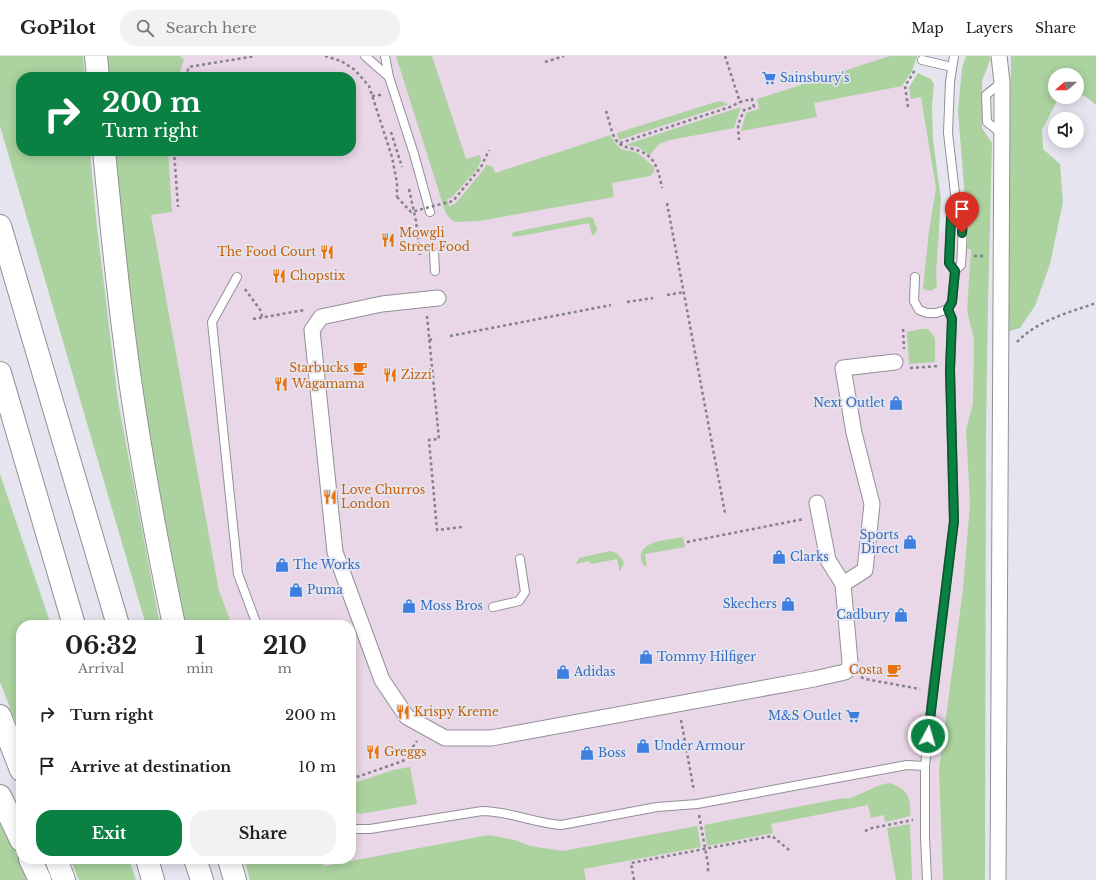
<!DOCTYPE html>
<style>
:root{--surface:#fff;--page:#f2f2f2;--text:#222;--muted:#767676;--line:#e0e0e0;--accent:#0b8043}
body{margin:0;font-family:"Libre Baskerville",serif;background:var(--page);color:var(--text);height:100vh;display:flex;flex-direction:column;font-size:15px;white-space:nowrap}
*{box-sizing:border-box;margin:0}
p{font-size:13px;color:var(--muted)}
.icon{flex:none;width:22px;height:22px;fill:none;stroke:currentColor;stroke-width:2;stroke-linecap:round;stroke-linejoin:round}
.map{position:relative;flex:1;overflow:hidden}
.panel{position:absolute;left:16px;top:564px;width:340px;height:244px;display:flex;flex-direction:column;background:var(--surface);border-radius:16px;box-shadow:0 2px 10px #0003}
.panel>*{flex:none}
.banner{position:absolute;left:16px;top:16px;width:340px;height:84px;border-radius:16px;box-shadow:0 2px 10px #0003;background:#0b8043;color:#fff;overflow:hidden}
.needle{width:26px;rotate:250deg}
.tools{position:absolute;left:1048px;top:12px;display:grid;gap:8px}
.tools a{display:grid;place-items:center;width:36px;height:36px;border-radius:50%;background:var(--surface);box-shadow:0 2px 10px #0003;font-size:20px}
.pin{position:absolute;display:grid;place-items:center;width:34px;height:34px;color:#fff;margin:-41px -17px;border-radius:50% 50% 50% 0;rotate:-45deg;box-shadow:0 0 4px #0007}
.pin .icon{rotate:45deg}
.me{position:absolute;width:44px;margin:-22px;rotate:6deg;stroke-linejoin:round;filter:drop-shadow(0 0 3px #0008)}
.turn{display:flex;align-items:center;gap:14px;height:84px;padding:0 20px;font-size:18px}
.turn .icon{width:52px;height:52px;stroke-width:2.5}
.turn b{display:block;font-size:28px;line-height:34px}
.eta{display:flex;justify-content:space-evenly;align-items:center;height:68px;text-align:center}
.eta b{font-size:24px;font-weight:700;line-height:28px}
.action{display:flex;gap:8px;margin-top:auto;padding:8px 20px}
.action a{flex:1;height:46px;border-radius:16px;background:var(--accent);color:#fff;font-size:16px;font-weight:700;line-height:46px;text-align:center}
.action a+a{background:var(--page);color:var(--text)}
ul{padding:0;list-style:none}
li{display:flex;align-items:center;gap:12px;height:52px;padding:0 20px}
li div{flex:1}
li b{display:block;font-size:15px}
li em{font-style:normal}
header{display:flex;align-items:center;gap:24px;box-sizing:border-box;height:56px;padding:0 20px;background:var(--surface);border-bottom:1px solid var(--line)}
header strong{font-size:19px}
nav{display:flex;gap:22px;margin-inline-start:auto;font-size:14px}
.search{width:280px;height:36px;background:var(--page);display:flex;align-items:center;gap:10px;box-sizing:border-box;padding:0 14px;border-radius:16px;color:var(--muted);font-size:15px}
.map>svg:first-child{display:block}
.commercial{fill:#e9d6e6}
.green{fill:#abd29f}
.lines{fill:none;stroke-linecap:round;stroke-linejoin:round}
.lane-casing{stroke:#91909a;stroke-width:10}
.street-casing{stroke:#91909a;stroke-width:17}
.highway-casing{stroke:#91909a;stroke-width:24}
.path{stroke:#838289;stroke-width:2.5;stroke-dasharray:3 3;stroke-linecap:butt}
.lane{stroke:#fff;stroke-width:8}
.street{stroke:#fff;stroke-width:15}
.highway{stroke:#fff;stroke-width:22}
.path-bridge{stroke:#838289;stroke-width:2.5;stroke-dasharray:3 3;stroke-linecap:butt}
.route-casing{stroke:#07532c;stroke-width:10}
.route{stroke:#0b8043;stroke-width:7}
.labels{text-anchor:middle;stroke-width:3.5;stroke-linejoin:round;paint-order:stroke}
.shop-label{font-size:12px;fill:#366cbe;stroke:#e6e5ef;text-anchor:start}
.food-label{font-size:12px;fill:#c56008;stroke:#e6e5ef;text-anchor:start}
</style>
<header>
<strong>GoPilot</strong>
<div class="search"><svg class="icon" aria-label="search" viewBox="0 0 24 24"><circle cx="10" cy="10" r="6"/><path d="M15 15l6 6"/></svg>Search here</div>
<nav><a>Map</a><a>Layers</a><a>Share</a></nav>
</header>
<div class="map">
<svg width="1096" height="824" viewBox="0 0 1096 824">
<rect width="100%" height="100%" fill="#e6e5ef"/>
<!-- commercial -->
<path class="commercial" d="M160 0H910L906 10 912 15 902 29 909 31 911 42 921 41 936 132 929 175 957 177V193L971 194 967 255 974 283 973 347 966 374 970 447 963 533 939 714 943 824H570L530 790 515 784 488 779 324 810 321 803H351V569H232L219 535 166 242 151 158 146 95H351V21H156Z"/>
<!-- green -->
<g class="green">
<path d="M0 0H83L85 21H21V95H90L96 162 118 345 160 569H146L0 70Z"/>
<path d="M107 0H180L184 4 178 21H109Z"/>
<path d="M396 0H432L466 103 480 99 481 105 477 113 451 142 447 143 449 150 455 148 485 112 486 109 492 110 495 117 611 79 615 87 621 93 638 97 654 111V116L650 120 612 127 614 141 479 165 456 166 452 164 446 158Z"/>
<path d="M890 0H917L912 15 902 30 814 47 817 61 741 75 746 57 759 53 757 43Z"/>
<path d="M966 0H989L991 2 982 25V72L992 87 988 249 986 375 985 824H943L939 714 963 533 970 447 966 374 973 347 974 283 967 255 971 194 967 193 969 162 965 144 958 55 962 12Z"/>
<path d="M1011 0H1096V49L1085 40 1077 39V19H1055V41H1059L1042 74 1043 93 1060 108 1063 146 1050 208 1035 250 1020 272 1007 276Z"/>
<path d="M918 17 931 23 934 28 932 49 933 84 941 144 936 216 937 231 931 235 926 234 923 232 929 175 936 132 921 41 911 43 909 31Z"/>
<path d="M719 45 729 48 619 84 617 77Z"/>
<path d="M741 51 734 72 670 84 659 88 650 99 638 91 625 89Z"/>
<path d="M114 95H168L172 156 151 159 219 535 232 569H185L146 362 115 119Z"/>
<path d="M589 161 593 162 597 173 595 178 592 179 589 167 515 181 511 179 514 176Z"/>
<path d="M921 273H928L935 282V306L909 308 907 276Z"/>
<path d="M0 418 51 569H21V680L0 626Z"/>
<path d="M683 481 685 491 645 498 647 511C643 509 641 506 641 501 640 484 670 484 683 481Z"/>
<path d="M610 495C617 496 620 500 624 507L620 516 617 503 592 508 588 505 576 508 579 502Z"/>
<path d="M410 711 417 748 360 758 351 754V728L393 714Z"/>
<path d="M889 727C908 733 911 741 910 760L885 766 884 759 871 762 868 749 771 768 773 777 707 790 704 769 838 743 851 742 880 729Z"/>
<path d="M0 759 31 824H0Z"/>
<path d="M910 768 912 824H896L887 772Z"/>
<path d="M697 770 701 791 584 813 586 824H250L244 803H321L324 810 488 779 515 784 530 790 563 795Z"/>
<path d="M70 803H129L136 824H79Z"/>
</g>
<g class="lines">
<defs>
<g id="lane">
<path d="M365 0 389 21"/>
<path d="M385 0 389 21 414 98 430 156"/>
<path d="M922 4 952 11"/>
<path d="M1001 77 987 66 986 39 1002 26"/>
<path d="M434 197 435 215"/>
<path d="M955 215 949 207 951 162 956 146"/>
<path d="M237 221 212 266 238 518 257 569"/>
<path d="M915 221 914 245 919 254 927 257H936L948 253 952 246 955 215 961 209 962 193 963 162 956 146 948 77 950 26 954 0"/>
<path d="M493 551 519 545 525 536 520 503"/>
<path d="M351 773H370L482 755C509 755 534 767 561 769L657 751 697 748 907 709 925 710"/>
<path d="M927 824 925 781V710L933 634 954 465 950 314 952 263 948 253"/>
</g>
<g id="street">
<path d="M438 242 382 248 321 261 312 274 335 496 382 624 407 661 445 682H491L814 623 845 616 849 613 850 606 843 528 828 504 817 447"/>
<path d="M843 528 865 514 872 448 854 377 843 312 895 306"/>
<path d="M998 824 1002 52V26L999 0"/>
</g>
<g id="highway">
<path d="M96 0 98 21"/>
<path d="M104 95C110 156 116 218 124 279 136 376 154 473 174 569"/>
<path d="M0 170 118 569"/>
<path d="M0 317 74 569"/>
<path d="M0 660 21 714"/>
<path d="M0 740 21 784"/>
<path d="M30 803 40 824"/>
<path d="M56 803 64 824"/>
<path d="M147 803 153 824"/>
<path d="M195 803 202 824"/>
<path d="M229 803 235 824"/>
</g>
</defs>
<!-- lane casing -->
<use href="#lane" class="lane-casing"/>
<!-- street casing -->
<use href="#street" class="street-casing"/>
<!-- highway casing -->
<use href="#highway" class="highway-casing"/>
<!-- path -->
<g class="path">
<path d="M325 0 341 5 355 14 369 30 392 101 397 127V141"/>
<path d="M725 0 740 46 752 43 754 51 744 54 738 69 739 84"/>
<path d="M545 6 564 0"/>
<path d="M185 21 189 11 255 0"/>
<path d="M372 40 380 39V40"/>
<path d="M908 51 905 30 915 14"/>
<path d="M606 55C609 64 611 76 616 84 620 90 626 91 633 93 655 98 658 112 662 132"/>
<path d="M391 76 402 111"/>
<path d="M620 87 730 51 740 46"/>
<path d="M174 95 178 151"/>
<path d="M481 111 489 94"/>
<path d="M409 133 416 165 420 199"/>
<path d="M667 147 725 457"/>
<path d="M974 200H985"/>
<path d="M245 233 261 255 262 261"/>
<path d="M667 239 684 236"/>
<path d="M627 246 653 242"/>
<path d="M427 260 439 383 429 384 437 474 462 471"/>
<path d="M253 263 305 254"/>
<path d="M903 273 904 293"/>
<path d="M450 280 611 249"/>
<path d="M429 284 435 283"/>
<path d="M1017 286C1038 264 1068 257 1096 247"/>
<path d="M910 312 939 310"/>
<path d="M687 486 804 463"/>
<path d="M861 621 865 623 920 633"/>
<path d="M681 664 694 735"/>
<path d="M351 723 403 705 417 685"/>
<path d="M699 759 708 808V818"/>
<path d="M865 775 872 772 913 764"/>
<path d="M634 824 631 807 772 780 789 794"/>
</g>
<!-- lane -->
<use href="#lane" class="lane"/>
<!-- street -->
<use href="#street" class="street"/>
<!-- highway -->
<use href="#highway" class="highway"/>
<!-- path-bridge -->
<path class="path-bridge" d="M397 141 411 156 453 145 481 111"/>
</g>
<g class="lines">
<defs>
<path id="route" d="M928 680 954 465 950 314 952 263 948 253 952 246 955 215 949 207 951 162 956 146 963 162 962 177"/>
</defs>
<!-- route casing -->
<use href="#route" class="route-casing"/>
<!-- route -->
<use href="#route" class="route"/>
</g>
<!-- icons -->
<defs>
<symbol id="supermarket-bare" viewBox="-9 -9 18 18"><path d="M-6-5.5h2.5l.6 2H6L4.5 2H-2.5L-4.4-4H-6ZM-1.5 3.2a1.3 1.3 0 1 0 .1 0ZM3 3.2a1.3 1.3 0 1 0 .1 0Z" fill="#3f7fe0" stroke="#e6e5ef" stroke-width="2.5" paint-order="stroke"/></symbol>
<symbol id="restaurant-bare" viewBox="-9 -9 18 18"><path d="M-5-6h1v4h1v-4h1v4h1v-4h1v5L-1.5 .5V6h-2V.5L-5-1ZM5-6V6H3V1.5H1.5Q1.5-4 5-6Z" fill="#e8710a" stroke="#e6e5ef" stroke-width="2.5" paint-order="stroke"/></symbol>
<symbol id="cafe-bare" viewBox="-9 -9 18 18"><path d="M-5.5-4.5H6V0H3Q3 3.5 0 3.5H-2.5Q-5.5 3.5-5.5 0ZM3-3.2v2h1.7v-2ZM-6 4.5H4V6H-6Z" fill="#e8710a" stroke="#e6e5ef" stroke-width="2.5" paint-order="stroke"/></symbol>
<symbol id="shop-bare" viewBox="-9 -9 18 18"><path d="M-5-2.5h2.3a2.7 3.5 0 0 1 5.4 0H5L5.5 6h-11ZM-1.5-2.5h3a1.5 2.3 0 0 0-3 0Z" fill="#3f7fe0" stroke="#e6e5ef" stroke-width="2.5" paint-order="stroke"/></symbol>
</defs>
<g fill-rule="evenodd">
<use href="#supermarket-bare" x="759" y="12" width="20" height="20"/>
<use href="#restaurant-bare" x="378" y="174" width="20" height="20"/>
<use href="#restaurant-bare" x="317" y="186" width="20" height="20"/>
<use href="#restaurant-bare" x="269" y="210" width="20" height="20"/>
<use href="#cafe-bare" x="350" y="302" width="20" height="20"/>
<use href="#restaurant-bare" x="380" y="309" width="20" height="20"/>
<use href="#restaurant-bare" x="271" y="318" width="20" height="20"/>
<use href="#shop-bare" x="886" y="337" width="20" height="20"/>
<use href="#restaurant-bare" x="320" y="431" width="20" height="20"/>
<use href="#shop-bare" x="900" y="476" width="20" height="20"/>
<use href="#shop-bare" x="769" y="491" width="20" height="20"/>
<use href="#shop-bare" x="272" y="499" width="20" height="20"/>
<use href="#shop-bare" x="286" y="524" width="20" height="20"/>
<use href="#shop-bare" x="778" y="538" width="20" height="20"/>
<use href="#shop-bare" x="399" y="540" width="20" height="20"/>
<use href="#shop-bare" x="891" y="549" width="20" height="20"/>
<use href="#shop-bare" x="636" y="591" width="20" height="20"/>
<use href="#cafe-bare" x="884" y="604" width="20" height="20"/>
<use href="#shop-bare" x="553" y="606" width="20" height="20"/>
<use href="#restaurant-bare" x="393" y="646" width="20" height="20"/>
<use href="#supermarket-bare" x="843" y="650" width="20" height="20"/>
<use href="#shop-bare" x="633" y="680" width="20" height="20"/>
<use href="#restaurant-bare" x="363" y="686" width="20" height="20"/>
<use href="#shop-bare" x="577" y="687" width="20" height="20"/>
</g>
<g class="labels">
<!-- shop labels -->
<g class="shop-label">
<text x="780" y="26">Sainsbury's</text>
<text x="885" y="351" text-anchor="end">Next Outlet</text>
<text x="899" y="483" text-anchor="end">Sports<tspan x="899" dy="14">Direct</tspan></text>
<text x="790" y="505">Clarks</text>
<text x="293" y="513">The Works</text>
<text x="307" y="538">Puma</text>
<text x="777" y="552" text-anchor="end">Skechers</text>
<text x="420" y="554">Moss Bros</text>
<text x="890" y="563" text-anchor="end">Cadbury</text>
<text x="657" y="605">Tommy Hilfiger</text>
<text x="574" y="620">Adidas</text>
<text x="842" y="664" text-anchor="end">M&amp;S Outlet</text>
<text x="654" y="694">Under Armour</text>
<text x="598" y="701">Boss</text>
</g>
<!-- food labels -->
<g class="food-label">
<text x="399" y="181">Mowgli<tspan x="399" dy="14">Street Food</tspan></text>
<text x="316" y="200" text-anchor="end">The Food Court</text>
<text x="290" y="224">Chopstix</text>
<text x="349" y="316" text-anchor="end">Starbucks</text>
<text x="401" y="323">Zizzi</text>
<text x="292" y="332">Wagamama</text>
<text x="341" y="438">Love Churros<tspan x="341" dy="14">London</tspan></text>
<text x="883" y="618" text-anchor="end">Costa</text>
<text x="414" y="660">Krispy Kreme</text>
<text x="384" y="700">Greggs</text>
</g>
</g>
</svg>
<div class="tools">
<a><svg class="needle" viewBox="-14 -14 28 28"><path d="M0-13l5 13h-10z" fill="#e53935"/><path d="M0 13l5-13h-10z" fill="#767676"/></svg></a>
<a><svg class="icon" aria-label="sound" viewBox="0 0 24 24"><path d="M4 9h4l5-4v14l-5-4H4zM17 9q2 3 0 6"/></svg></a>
</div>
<div class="pin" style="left:962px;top:177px;background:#d93025"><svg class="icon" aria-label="arrive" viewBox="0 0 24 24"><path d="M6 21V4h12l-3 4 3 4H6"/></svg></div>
<svg class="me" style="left:928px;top:680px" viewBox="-20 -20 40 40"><circle r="17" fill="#0b8043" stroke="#fff" stroke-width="3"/><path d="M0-11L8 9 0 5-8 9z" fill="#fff"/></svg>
<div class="banner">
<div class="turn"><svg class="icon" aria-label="right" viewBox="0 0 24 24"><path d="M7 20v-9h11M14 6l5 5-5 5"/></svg><div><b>200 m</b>Turn right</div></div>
</div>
<section class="panel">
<div class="eta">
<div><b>06:32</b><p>Arrival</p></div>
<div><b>1</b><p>min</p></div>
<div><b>210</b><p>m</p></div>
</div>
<ul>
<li><svg class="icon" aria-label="right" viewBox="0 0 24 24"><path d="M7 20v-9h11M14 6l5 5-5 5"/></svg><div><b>Turn right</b></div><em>200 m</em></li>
<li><svg class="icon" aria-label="arrive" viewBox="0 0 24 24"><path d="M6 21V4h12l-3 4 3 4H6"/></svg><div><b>Arrive at destination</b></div><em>10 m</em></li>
</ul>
<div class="action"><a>Exit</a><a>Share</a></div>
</section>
</div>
